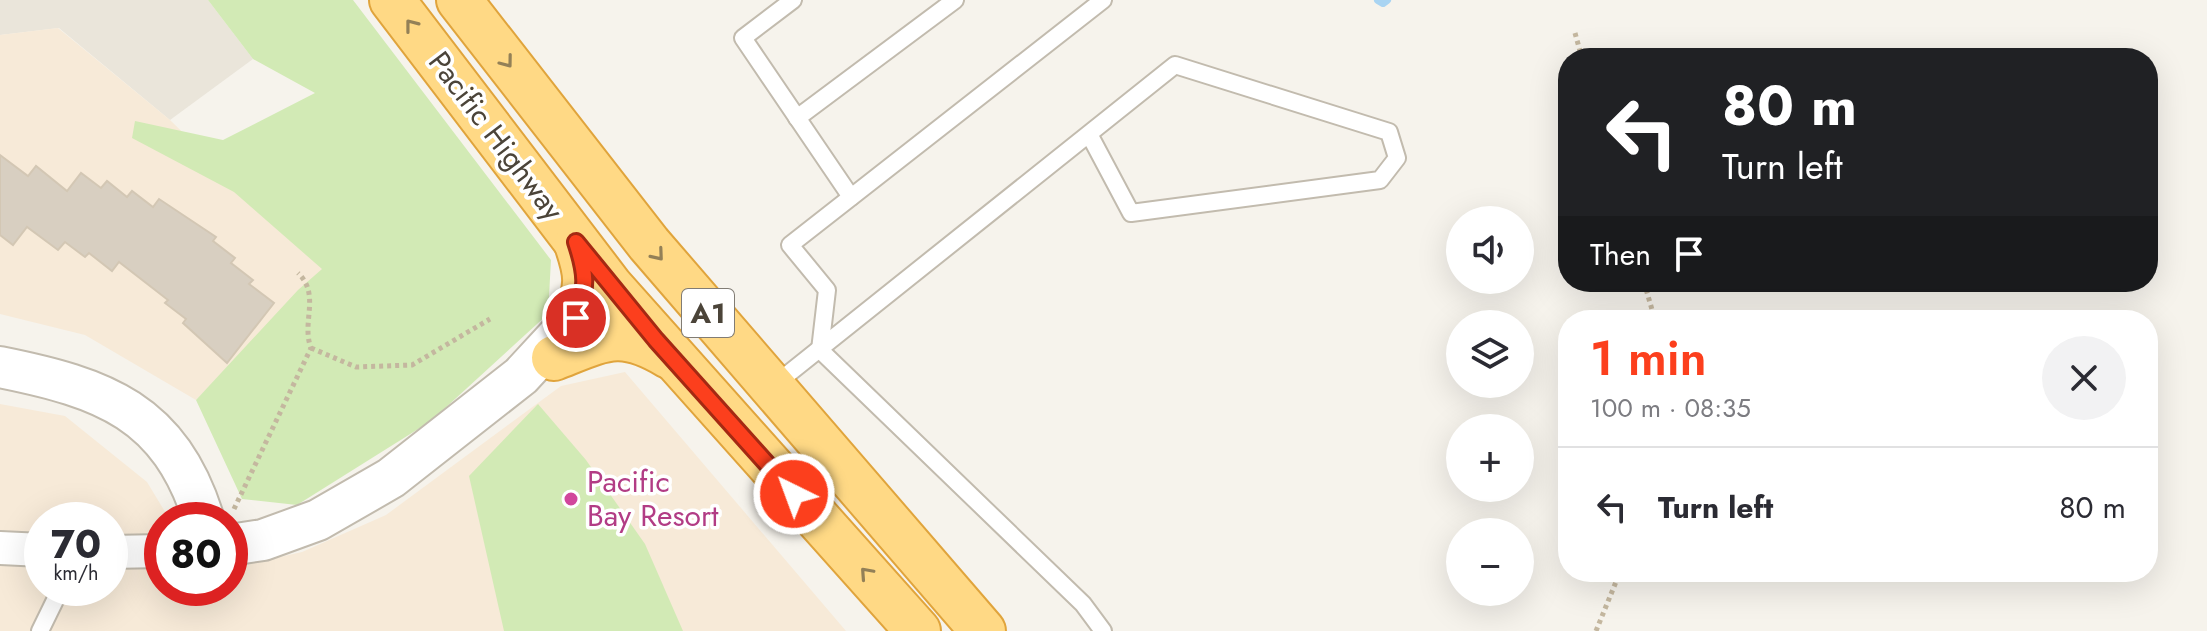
<!DOCTYPE html>
<meta charset="utf-8">
<style>
:root{--surface:#fff;--page:#f2f2f3;--text:#2b2b33;--muted:#7c7c81;--line:#e1e1e2;--accent:#fc3f1d}
body{margin:0;font-family:Jost,sans-serif;background:var(--page);color:var(--text);height:100vh;display:flex;flex-direction:column;font-size:30px;white-space:nowrap}
*{box-sizing:border-box;margin:0}
p{font-size:26px;color:var(--muted)}
.icon{flex:none;width:44px;height:44px;fill:none;stroke:currentColor;stroke-width:2;stroke-linecap:round;stroke-linejoin:round}
.map{position:relative;flex:1;overflow:hidden}
.sheet{position:absolute;left:1558px;top:310px;width:600px;height:272px;display:flex;flex-direction:column;background:var(--surface);border-radius:32px;box-shadow:0 8px 32px #0002}
.sheet>*{flex:none}
.banner{position:absolute;left:1558px;top:48px;width:600px;height:244px;border-radius:32px;box-shadow:0 8px 32px #0002;background:#202124;color:#fff;overflow:hidden}
.controls{position:absolute;left:1446px;top:206px;display:grid;gap:16px}
.controls a{display:grid;place-items:center;width:88px;height:88px;border-radius:50%;background:var(--surface);box-shadow:0 8px 32px #0002;font-size:40px}
.speed{position:absolute;left:24px;top:502px;display:flex;gap:16px;font-size:40px;font-weight:700;text-align:center}
.speed>*{display:grid;place-content:center;width:104px;height:104px;border-radius:50%;background:var(--surface);box-shadow:0 8px 32px #0002;line-height:1}
.speed small{font-size:20px;font-weight:400}
.speed .limit{border:12px solid #d22;background:#fff;color:#111}
.pin{position:absolute;display:grid;place-items:center;width:68px;height:68px;color:#fff;margin:-34px;border:4px solid #fff;border-radius:50%;box-shadow:0 2px 8px #0007}
.me{position:absolute;width:88px;margin:-44px;rotate:318deg;stroke-linejoin:round;filter:drop-shadow(0 0 6px #0008)}
.turn{display:flex;align-items:center;gap:28px;height:168px;padding:0 32px;font-size:36px}
.turn .icon{width:104px;height:104px;stroke-width:2.5}
.turn b{display:block;font-size:56px;line-height:68px}
.then{display:flex;align-items:center;height:76px;padding:0 32px;background:#0003;gap:16px;font-size:30px}
.round{display:grid;place-items:center;flex:none;width:84px;height:84px;border-radius:42px;background:var(--page)}
.head{display:flex;align-items:center;justify-content:space-between;height:136px;padding:0 32px}
h1{font-size:48px;font-weight:600;line-height:60px;color:var(--accent)}
ul{padding:0;list-style:none}
li{display:flex;align-items:center;gap:24px;height:120px;padding:0 32px;border-top:2px solid var(--line)}
li div{flex:1}
li b{display:block;font-size:30px}
li em{font-style:normal}
.map>svg:first-child{display:block}
.residential{fill:#eae5da}
.commercial{fill:#f7ead8;fill-rule:evenodd}
.green{fill:#d2eab5}
.lines{fill:none;stroke-linecap:round;stroke-linejoin:round}
.stream{stroke:#a9d4f2;stroke-width:8}
.building{fill:#d8cfc1;stroke:#d3c7b4;stroke-width:2}
.service-casing{stroke:#c2bbae;stroke-width:20}
.minor-casing{stroke:#c2bbae;stroke-width:36}
.tertiary-casing{stroke:#c2bbae;stroke-width:44}
.trunk-casing{stroke:#e0a43c;stroke-width:48}
.path{stroke:#c4b79f;stroke-width:5;stroke-dasharray:4 4;stroke-linecap:butt}
.service{stroke:#fff;stroke-width:16}
.minor{stroke:#fff;stroke-width:32}
.tertiary{stroke:#fff;stroke-width:40}
.trunk{stroke:#ffd985;stroke-width:44}
.oneway{stroke:#938057}
.route-casing{stroke:#a42913;stroke-width:20}
.route{stroke:#fc3f1d;stroke-width:14}
.hotel-dot{fill:#d1479c;stroke:#fff;stroke-width:3}
.labels{text-anchor:middle;stroke-width:7;stroke-linejoin:round;paint-order:stroke}
.shield{fill:#fff;stroke:#817c74;stroke-width:2}
.shield-label{font-size:28px;font-weight:bold;fill:#4b4439}
.street-label{font-size:30px;fill:#4b4439;stroke:#fff}
.hotel-label{font-size:30px;fill:#b23c85;stroke:#fff;text-anchor:start}
</style>
<div class="map">
<svg width="2207" height="631" viewBox="0 0 2207 631">
<rect width="100%" height="100%" fill="#f6f3ec"/>
<!-- residential -->
<path class="residential" d="M0 0H208L253 59 170 120 59 28 0 35Z"/>
<!-- commercial -->
<g class="commercial">
<path d="M58 28 170 120 323 269 196 400 85 335 0 314V35Z"/>
<path d="M625 372 846 631H0V404L65 416 147 482 170 520H162V588H230V568L302 552 386 515 561 386ZM42 520H110V588H42Z"/>
</g>
<!-- green -->
<g class="green">
<path d="M208 0H353L551 260 548 314 431 421 297 505 242 499 196 400 298 290 322 269 234 192 132 138 135 121 223 140 315 93 253 59Z"/>
<path d="M538 404 586 460 645 544 683 631H504L469 476Z"/>
</g>
<g class="lines">
<!-- stream -->
<path class="stream" d="M1378 0 1383 3 1387 0"/>
</g>
<!-- building -->
<path class="building" d="M0 155 28 176 36 166 67 191 81 173 101 188 107 181 127 197 132 191 153 207 159 199 216 237 213 241 235 258 231 263 253 280 249 284 274 303 227 363 183 323 186 319 165 303 168 300 119 262 112 271 89 253 85 257 65 242 58 250 27 227 13 245 0 235Z"/>
<g class="lines">
<defs>
<g id="service">
<path d="M793 0 743 38 851 197"/>
<path d="M1103 0 790 245 827 290 820 350 1083 604 1103 631"/>
<path d="M797 118 955 0"/>
<path d="M773 386 1175 65 1389 132 1397 158 1380 180 1131 213 1089 134"/>
<path d="M40 631 61 588"/>
</g>
<g id="minor">
<path d="M0 548 42 550"/>
<path d="M110 552 162 551"/>
</g>
<g id="tertiary">
<path d="M0 367C104 388 170 411 204 520"/>
<path d="M230 545 263 540 318 520 391 478 521 376 569 324"/>
</g>
<g id="trunk">
<path d="M392 0 611 287 918 631"/>
<path d="M459 0 649 244 983 631"/>
<path d="M576 318C588 286 588 276 577 244"/>
<path d="M554 358C605 338 620 327 669 356"/>
</g>
</defs>
<!-- service casing -->
<use href="#service" class="service-casing"/>
<!-- minor casing -->
<use href="#minor" class="minor-casing"/>
<!-- tertiary casing -->
<use href="#tertiary" class="tertiary-casing"/>
<!-- trunk casing -->
<use href="#trunk" class="trunk-casing"/>
<!-- path -->
<g class="path">
<path d="M1575 33 1582 58"/>
<path d="M1644 282 1655 320"/>
<path d="M311 348 356 367 412 365 490 319"/>
<path d="M234 509 311 348C301 322 321 295 298 273"/>
<path d="M1596 631 1620 572"/>
</g>
<!-- service -->
<use href="#service" class="service"/>
<!-- minor -->
<use href="#minor" class="minor"/>
<!-- tertiary -->
<use href="#tertiary" class="tertiary"/>
<!-- trunk -->
<use href="#trunk" class="trunk"/>
</g>
<!-- one-way arrows -->
<defs><path id="oneway-chevron" d="M-2-3.5L2.5 0L-2 3.5" fill="none" stroke-width="1.6" stroke-linecap="round" stroke-linejoin="round" transform="scale(2)"/></defs>
<g class="oneway">
<use href="#oneway-chevron" transform="translate(411 25) rotate(-128)"/>
<use href="#oneway-chevron" transform="translate(507 62) rotate(53)"/>
<use href="#oneway-chevron" transform="translate(658 255) rotate(50)"/>
<use href="#oneway-chevron" transform="translate(866 573) rotate(-132)"/>
</g>
<g class="lines">
<defs>
<path id="route" d="M576 318C588 288 586 272 576 242L656 340 794 494"/>
</defs>
<!-- route casing -->
<use href="#route" class="route-casing"/>
<!-- route -->
<use href="#route" class="route"/>
</g>
<!-- markers -->
<circle class="hotel-dot" cx="571" cy="499" r="8"/>
<g class="labels">
<!-- shield labels -->
<rect class="shield" x="682" y="289" width="52" height="48" rx="6"/>
<g class="shield-label">
<text x="708" y="323">A1</text>
</g>
<!-- street labels -->
<g class="street-label">
<text transform="translate(496 136) rotate(53)" y="10">Pacific Highway</text>
</g>
<!-- hotel labels -->
<g class="hotel-label">
<text x="587" y="492">Pacific<tspan x="587" dy="34">Bay Resort</tspan></text>
</g>
</g>
</svg>
<div class="controls">
<a><svg class="icon" aria-label="sound" viewBox="0 0 24 24"><path d="M4 9h4l5-4v14l-5-4H4zM17 9q2 3 0 6"/></svg></a>
<a><svg class="icon" aria-label="layers" viewBox="0 0 24 24"><path d="M12 4l9 5-9 5-9-5zM3 14l9 5 9-5"/></svg></a>
<a>+</a>
<a>−</a>
</div>
<div class="speed"><div>70<small>km/h</small></div><div class="limit">80</div></div>
<div class="pin" style="left:576px;top:318px;background:#d93025"><svg class="icon" aria-label="arrive" viewBox="0 0 24 24"><path d="M6 21V4h12l-3 4 3 4H6"/></svg></div>
<svg class="me" style="left:794px;top:494px" viewBox="-20 -20 40 40"><circle r="17" fill="#fc3f1d" stroke="#fff" stroke-width="3"/><path d="M0-11L8 9 0 5-8 9z" fill="#fff"/></svg>
<div class="banner">
<div class="turn"><svg class="icon" aria-label="left" viewBox="0 0 24 24"><path d="M17 20v-9H6M10 6l-5 5 5 5"/></svg><div><b>80 m</b>Turn left</div></div>
<div class="then">Then<svg class="icon" aria-label="arrive" viewBox="0 0 24 24"><path d="M6 21V4h12l-3 4 3 4H6"/></svg></div>
</div>
<section class="sheet">
<div class="head"><div><h1>1 min</h1><p>100 m · 08:35</p></div><a class="round"><svg class="icon" aria-label="close" viewBox="0 0 24 24"><path d="M6 6l12 12M18 6L6 18"/></svg></a></div>
<ul>
<li><svg class="icon" aria-label="left" viewBox="0 0 24 24"><path d="M17 20v-9H6M10 6l-5 5 5 5"/></svg><div><b>Turn left</b></div><em>80 m</em></li>
</ul>
</section>
</div>
